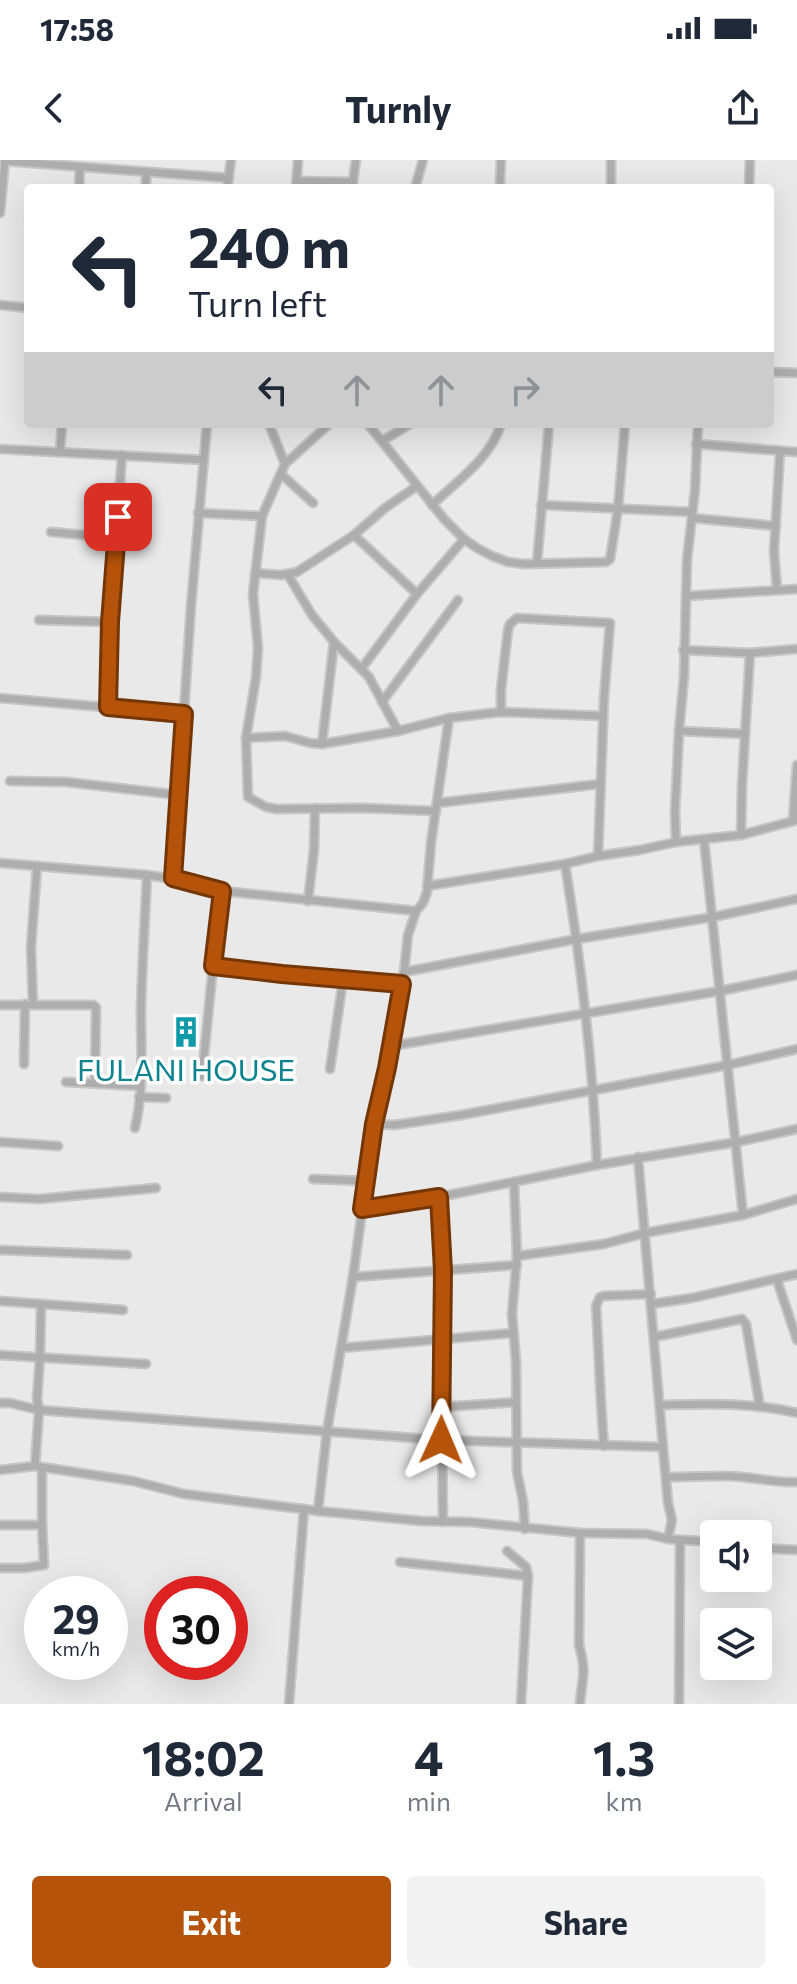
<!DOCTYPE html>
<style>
:root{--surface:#fff;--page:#f2f2f3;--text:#1f2937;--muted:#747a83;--accent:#b45309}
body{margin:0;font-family:Commissioner,sans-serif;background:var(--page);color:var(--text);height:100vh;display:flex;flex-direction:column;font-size:30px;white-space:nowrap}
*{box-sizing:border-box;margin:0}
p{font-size:26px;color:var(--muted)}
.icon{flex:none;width:44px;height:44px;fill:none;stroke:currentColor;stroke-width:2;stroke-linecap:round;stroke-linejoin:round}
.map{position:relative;height:1544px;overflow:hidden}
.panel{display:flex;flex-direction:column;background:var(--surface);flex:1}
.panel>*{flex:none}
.guide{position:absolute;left:24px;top:24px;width:750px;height:244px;border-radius:8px;box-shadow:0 8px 32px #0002;background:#fff;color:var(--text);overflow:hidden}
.fabs{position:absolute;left:700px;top:1360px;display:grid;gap:16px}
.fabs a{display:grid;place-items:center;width:72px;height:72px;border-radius:8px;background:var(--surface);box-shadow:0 8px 32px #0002;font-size:40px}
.speed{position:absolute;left:24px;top:1416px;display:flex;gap:16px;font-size:40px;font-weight:700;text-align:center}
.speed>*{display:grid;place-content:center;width:104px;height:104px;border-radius:50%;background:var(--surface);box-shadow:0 8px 32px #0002;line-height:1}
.speed small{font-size:20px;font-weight:400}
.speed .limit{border:12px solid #d22;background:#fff;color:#111}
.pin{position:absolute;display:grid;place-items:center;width:68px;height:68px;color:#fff;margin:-34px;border-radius:16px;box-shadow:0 4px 12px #0006}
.me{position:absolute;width:88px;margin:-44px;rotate:1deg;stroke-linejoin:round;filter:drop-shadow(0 0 6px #0008)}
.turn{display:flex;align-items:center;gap:28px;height:168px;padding:0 32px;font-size:36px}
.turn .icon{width:104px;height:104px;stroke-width:2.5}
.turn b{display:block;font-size:56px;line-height:68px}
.lanes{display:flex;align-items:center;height:76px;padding:0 32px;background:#0003;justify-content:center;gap:40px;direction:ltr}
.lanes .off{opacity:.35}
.eta{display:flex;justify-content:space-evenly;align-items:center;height:136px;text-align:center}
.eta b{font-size:48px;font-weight:700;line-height:56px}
.primary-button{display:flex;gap:16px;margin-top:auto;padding:16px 32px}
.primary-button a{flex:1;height:92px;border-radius:8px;background:var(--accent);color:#fff;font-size:32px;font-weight:700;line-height:92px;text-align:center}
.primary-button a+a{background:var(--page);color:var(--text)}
.status{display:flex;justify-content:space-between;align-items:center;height:56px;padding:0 40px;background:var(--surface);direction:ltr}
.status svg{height:22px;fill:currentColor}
header{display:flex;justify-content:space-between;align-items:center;height:104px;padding:0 32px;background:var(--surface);font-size:36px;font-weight:700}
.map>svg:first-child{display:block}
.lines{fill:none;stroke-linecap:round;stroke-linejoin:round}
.street-casing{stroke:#c6c6c7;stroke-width:11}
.street{stroke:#aeaeae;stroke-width:7}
.route-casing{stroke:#753606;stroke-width:20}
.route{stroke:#b45309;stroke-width:14}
.labels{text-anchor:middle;stroke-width:7;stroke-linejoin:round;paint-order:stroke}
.culture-label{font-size:30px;fill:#0d838f;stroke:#fff}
</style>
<div class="status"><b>17:58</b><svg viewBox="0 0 49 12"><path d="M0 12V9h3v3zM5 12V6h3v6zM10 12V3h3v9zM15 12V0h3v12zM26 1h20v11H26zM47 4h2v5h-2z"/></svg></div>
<header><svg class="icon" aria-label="back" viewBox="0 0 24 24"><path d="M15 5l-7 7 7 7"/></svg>Turnly<svg class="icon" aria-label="share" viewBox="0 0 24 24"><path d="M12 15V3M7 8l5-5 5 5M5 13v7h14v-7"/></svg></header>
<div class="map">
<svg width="797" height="1544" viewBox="0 0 797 1544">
<rect width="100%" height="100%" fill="#e9e9ea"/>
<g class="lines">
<defs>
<g id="street">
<path d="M5 1 229 18"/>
<path d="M296 21 353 22"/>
<path d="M500 23 501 0"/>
<path d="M79 28 80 7"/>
<path d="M146 28V12"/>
<path d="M227 28 231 0"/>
<path d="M296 28 298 0"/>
<path d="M352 28 356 0"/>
<path d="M415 28 423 0"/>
<path d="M611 28V0"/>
<path d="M749 28 750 0"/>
<path d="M0 53 5 0"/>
<path d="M0 145 28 148"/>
<path d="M770 212 797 213"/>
<path d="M269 264 285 304"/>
<path d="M329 264 285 304 262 356 253 434 258 488 256 517 246 578 248 637 266 647 277 649 363 648 436 651"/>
<path d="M368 264 444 359 464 379 477 388 492 396 508 402 524 404 606 402 610 399 618 349 625 264"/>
<path d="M382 281 410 264"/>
<path d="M696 284 797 292"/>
<path d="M0 289 204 300"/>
<path d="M60 292 62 264"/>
<path d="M281 314 313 343"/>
<path d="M432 345C457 321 491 298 501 264"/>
<path d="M541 345 692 352"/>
<path d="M198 353 262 356"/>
<path d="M692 358 776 366"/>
<path d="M51 372 117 378"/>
<path d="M354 375 417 434"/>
<path d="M537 403 549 264"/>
<path d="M255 413 281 415 297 412 354 375 385 348 417 326"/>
<path d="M288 415 312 455 334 482 369 517 398 571"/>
<path d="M777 430 774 391 780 291"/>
<path d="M686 436 797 429"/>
<path d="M39 460 110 462"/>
<path d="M683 490 750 493 797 489"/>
<path d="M362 508 417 434 464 379"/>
<path d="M0 538 184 554"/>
<path d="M382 542 458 440"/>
<path d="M108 547 110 462 122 295"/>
<path d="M501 552V530L508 470 510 464 517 458 610 463 604 538 598 696"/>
<path d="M679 571 745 574"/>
<path d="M246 578 285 576 310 583 322 584 398 571 449 558 501 552 603 556"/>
<path d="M322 584 334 482"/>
<path d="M10 621 66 622 179 635"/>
<path d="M438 643 600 624"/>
<path d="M793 660 797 605"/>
<path d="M741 675 742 625 750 493"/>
<path d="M704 680 743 1055"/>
<path d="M676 682 675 652 679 571 684 517 687 400 695 330 698 264"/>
<path d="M0 703 147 715 181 720 222 731 416 751"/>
<path d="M565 704C581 803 593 904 597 1005"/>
<path d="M173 718 191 446 207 264"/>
<path d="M427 726 565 704 598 696 640 690 676 682 741 675 797 660"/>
<path d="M308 741 314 690 315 648"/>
<path d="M213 806 282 814 402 824"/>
<path d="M404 812 577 779 713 757 797 739"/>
<path d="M33 844 31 787 37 706"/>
<path d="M0 845H93L96 847 95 923"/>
<path d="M391 886 720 831 797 815"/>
<path d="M24 904 25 844"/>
<path d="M330 909 343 820"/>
<path d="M202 916 213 806 222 731"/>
<path d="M66 922 140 926"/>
<path d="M139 937 166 938"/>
<path d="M374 964 395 965 461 955 728 905 797 889"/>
<path d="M135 968C144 930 141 890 141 851 142 805 145 760 147 715"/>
<path d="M0 982 58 986"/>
<path d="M638 997 663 1287 668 1343 672 1360 668 1379"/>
<path d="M313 1019 365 1021"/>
<path d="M514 1022 517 1096 512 1154 516 1202 517 1312 523 1341 525 1369"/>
<path d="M0 1037 39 1039 156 1028"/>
<path d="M439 1037 443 1111 441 1178 443 1362"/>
<path d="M362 1049 439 1037 597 1005 737 982 797 969"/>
<path d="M0 1090 127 1095"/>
<path d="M517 1096 604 1084 645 1073 743 1055 797 1039"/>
<path d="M353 1117 517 1105"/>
<path d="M777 1120 797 1180"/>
<path d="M0 1141 123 1150"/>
<path d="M651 1144 692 1138 797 1114"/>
<path d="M654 1177 742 1159 746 1164 760 1247"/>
<path d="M341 1188 514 1173"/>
<path d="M0 1195 146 1204"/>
<path d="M0 1243H10L39 1250 441 1280 663 1287"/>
<path d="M660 1245C706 1244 752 1242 797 1253"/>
<path d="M442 1247 516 1242"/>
<path d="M604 1286C600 1239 599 1193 596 1146L600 1137 604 1136 651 1134"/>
<path d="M35 1306 39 1250 37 1239 40 1197 41 1145"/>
<path d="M0 1310 35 1306 133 1321 184 1334 318 1351 421 1361 470 1362 580 1373 647 1374 668 1379 714 1382"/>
<path d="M667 1317C686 1317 706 1316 725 1316 750 1316 773 1323 797 1322"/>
<path d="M318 1351 327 1271 353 1117 374 964 387 908 404 812 408 775 416 751 423 743 427 732 431 683 449 558"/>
<path d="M0 1365H42"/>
<path d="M580 1373 579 1485C587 1513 582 1517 580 1544"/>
<path d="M758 1388 797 1390"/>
<path d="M507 1391 526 1407 528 1416 521 1544"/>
<path d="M400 1402 528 1416"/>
<path d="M0 1408H24L44 1405 42 1365V1308"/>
<path d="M289 1544 304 1349"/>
<path d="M679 1544 680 1380"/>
</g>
</defs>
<!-- street casing -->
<use href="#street" class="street-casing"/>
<!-- street -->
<use href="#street" class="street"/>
</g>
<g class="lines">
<defs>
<path id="route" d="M118 357 110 462 108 547 184 554 173 718 222 731 213 806 282 814 402 824 387 908 374 964 362 1049 439 1037 443 1111 441 1280"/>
</defs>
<!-- route casing -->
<use href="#route" class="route-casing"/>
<!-- route -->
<use href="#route" class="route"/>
</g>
<!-- icons -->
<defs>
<symbol id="building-bare" viewBox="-9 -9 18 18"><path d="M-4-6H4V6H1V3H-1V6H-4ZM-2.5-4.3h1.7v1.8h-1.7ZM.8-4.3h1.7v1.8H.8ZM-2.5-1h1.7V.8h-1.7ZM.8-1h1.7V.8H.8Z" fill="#0f9aa8" stroke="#fff" stroke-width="2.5" paint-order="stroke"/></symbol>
</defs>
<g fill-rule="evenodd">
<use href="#building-bare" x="164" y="850" width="44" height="44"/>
</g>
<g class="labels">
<!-- culture labels -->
<g class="culture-label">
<text x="186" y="921">FULANI HOUSE</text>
</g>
</g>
</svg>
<div class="fabs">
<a><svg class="icon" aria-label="sound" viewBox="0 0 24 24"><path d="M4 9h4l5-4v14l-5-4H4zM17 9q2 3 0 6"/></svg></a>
<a><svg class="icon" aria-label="layers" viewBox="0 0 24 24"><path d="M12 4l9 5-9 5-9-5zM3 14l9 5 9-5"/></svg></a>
</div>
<div class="speed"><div>29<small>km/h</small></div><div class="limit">30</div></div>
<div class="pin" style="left:118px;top:357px;background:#d93025"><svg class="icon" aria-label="arrive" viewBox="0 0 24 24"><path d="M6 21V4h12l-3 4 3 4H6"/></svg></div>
<svg class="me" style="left:441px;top:1280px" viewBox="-20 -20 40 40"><path d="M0-17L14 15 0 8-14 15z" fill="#b45309" stroke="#fff" stroke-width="4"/></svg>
<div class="guide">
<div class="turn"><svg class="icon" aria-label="left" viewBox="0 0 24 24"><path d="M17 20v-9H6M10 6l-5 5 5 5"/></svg><div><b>240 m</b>Turn left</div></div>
<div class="lanes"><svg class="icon" aria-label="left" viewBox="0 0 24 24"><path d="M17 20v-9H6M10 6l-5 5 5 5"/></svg><svg class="icon off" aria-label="ahead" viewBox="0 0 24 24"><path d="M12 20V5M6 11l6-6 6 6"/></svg><svg class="icon off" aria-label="ahead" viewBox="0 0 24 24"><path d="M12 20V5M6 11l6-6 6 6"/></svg><svg class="icon off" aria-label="right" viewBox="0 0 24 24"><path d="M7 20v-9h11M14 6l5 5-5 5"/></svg></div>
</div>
</div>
<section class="panel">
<div class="eta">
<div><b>18:02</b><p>Arrival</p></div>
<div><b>4</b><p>min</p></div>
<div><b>1.3</b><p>km</p></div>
</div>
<div class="primary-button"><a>Exit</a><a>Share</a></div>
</section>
